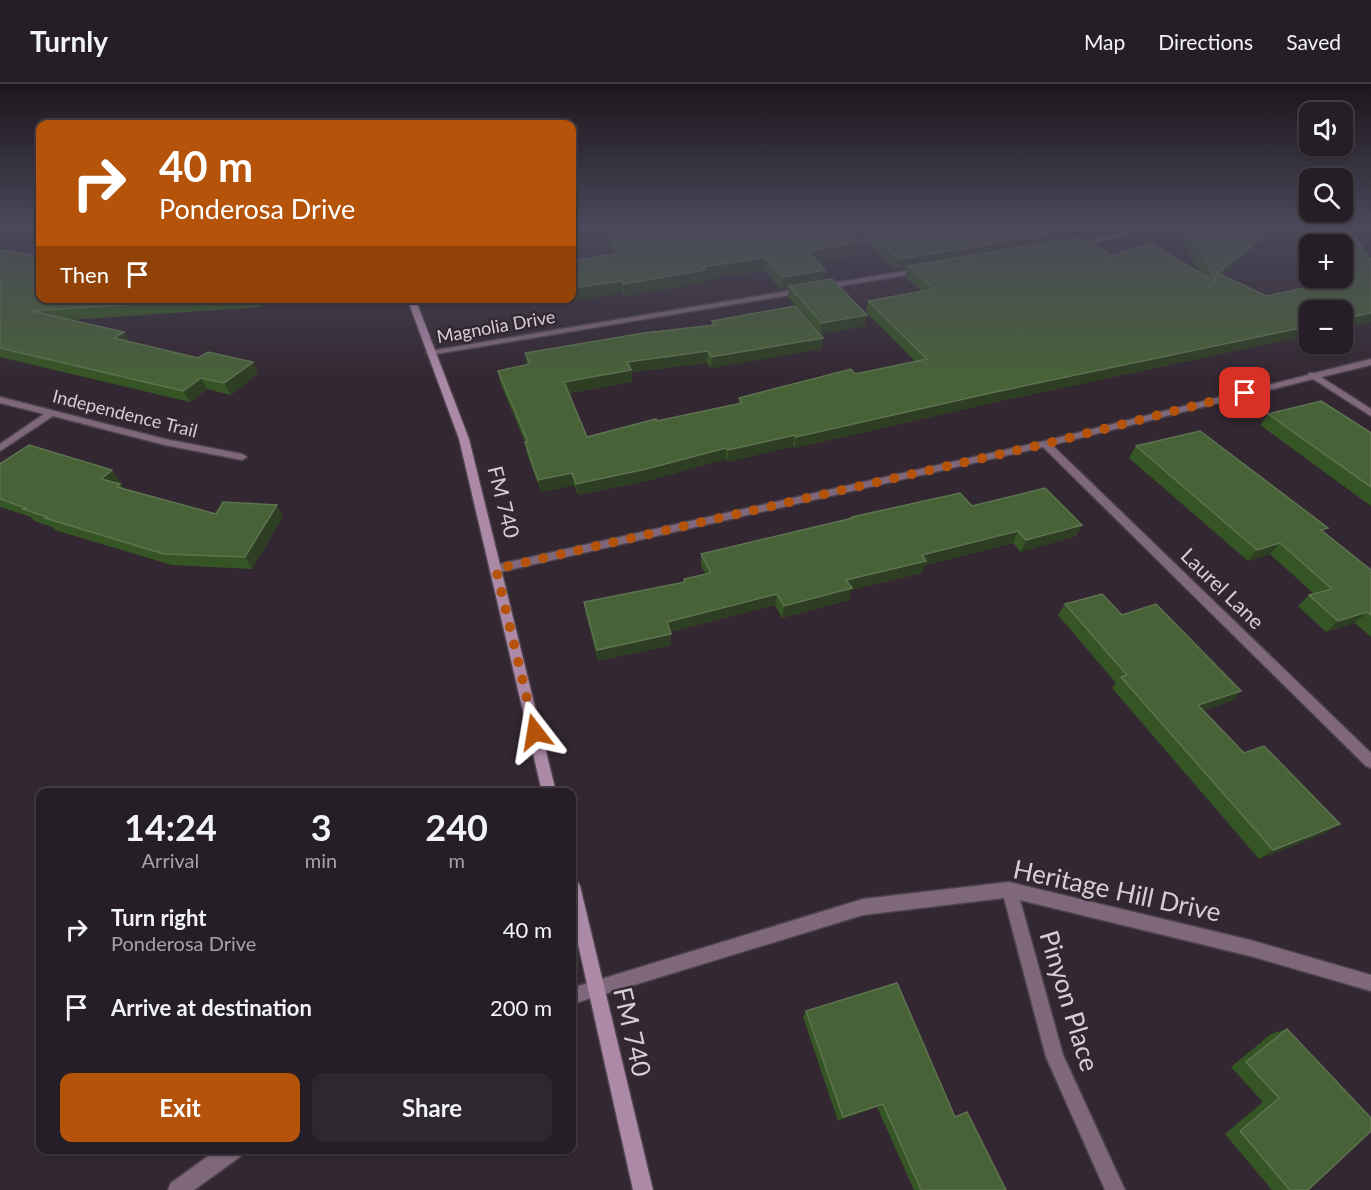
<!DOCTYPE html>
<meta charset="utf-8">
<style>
:root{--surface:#261e26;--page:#2e272e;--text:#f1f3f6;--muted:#a4a2a7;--line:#423c43;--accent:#b45309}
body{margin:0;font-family:Lato,sans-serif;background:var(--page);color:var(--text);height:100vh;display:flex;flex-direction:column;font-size:22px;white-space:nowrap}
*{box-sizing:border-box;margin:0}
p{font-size:20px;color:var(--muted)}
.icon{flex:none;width:33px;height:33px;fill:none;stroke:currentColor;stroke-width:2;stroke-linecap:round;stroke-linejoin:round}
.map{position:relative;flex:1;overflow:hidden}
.details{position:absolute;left:36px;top:704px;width:540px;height:366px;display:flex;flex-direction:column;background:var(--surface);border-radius:12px;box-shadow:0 2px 4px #0004,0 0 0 2px var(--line)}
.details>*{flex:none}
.hud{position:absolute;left:36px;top:36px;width:540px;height:183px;border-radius:12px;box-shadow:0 2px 4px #0004,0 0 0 2px var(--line);background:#b45309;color:#fff;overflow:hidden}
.buttons{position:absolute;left:1299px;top:18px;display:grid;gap:12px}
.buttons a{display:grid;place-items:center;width:54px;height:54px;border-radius:12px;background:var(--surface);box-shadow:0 2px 4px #0004,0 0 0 2px var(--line);font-size:30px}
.pin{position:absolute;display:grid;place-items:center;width:51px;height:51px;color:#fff;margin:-26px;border-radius:12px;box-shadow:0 3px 9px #0006}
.me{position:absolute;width:66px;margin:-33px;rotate:346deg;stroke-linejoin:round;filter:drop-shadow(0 0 4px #0008)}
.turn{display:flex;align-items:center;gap:21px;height:126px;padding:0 24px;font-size:27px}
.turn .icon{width:78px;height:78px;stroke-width:2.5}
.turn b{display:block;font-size:42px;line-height:51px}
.then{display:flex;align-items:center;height:57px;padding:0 24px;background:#0003;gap:12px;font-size:22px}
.eta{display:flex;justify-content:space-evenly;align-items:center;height:102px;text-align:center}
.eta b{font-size:36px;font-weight:700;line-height:42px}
.action{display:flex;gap:12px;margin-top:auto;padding:12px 24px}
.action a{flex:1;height:69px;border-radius:12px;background:var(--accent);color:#fff;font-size:24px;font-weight:700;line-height:69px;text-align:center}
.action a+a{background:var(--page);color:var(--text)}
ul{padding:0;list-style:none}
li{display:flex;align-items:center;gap:18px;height:78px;padding:0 24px}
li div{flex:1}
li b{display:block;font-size:22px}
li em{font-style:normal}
header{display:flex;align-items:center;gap:36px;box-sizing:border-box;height:84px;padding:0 30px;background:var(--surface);border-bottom:2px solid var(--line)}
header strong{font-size:28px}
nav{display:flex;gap:33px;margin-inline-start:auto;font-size:21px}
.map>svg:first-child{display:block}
.built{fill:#3f2e3c}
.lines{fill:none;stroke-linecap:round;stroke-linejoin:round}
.minor-casing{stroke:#4d434c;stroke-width:3}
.secondary-casing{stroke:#4d434c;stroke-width:3}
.minor{fill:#7f687b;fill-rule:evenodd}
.secondary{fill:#ad89a8;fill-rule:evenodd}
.wall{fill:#365524}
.shaded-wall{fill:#2e3e22}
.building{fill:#476237;stroke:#5e7350;stroke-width:1.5}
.route{stroke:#b45309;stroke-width:10;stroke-dasharray:0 18}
.labels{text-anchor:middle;stroke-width:5;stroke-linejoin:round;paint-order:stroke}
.far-street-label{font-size:18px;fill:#d6ced5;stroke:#332832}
.street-label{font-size:21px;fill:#d6ced5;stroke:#332832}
.near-street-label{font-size:26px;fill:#d6ced5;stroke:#332832}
</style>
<header>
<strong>Turnly</strong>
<nav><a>Map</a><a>Directions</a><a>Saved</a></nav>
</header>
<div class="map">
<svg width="1371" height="1106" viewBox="0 0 1371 1106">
<rect width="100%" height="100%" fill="#332832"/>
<!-- built -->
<path class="built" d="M572 142H800L572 176Z"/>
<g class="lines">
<defs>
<g id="minor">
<path d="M28 142H40V146L29 143Z"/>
<path d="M1128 142H1134L1123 152 1076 162 1073 160 1119 149Z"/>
<path d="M923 184H926V188L822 205 818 203 822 201Z"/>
<path d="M805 204 809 206 808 208 430 271 426 269 430 267Z"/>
<path d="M1371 275V281L1321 293 1371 325V332L1313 295 1052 361 1371 669V684L1366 682 1043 363 496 489 490 485 496 481 1045 357 1308 291 1309 289H1315Z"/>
<path d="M0 313 165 355 242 370 247 373 242 376 165 361 53 332 0 367V360L44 330 0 319Z"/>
<path d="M1009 798 1250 856 1371 891V907L1250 872 1020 816 1063 971 1125 1106H1105L1046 973 1004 814 863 831 572 920V904L863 815Z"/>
<path d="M218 1065H243L241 1072 194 1106H168L171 1099Z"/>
</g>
<g id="secondary">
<path d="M407 214H415L469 355 556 708H542L459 355Z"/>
<path d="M572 794 577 797 580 802 653 1106H633L572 833Z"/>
</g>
</defs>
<!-- minor casing -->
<use href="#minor" class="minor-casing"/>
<!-- secondary casing -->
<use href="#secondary" class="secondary-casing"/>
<!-- minor -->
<use href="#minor" class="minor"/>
<!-- secondary -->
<use href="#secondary" class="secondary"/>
</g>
<!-- wall -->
<g class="wall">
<path d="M596 142H745L750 147 858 158 856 171 817 178 825 186 823 196 865 242 821 250 788 213 789 204 781 205 764 186 705 196V199L625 212 623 209 542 222 538 214H572L614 170Z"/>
<path d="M854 142H1066L1073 146 1069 156 1111 172 1200 189 1183 157 1188 146 1281 142 1222 191 1266 212 1321 201 1316 194H1342L1310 160V182L1284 142H1342L1371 175V238L1342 244 1310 226V251L991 319 795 364 793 362 727 378 726 375 646 397 578 411 574 401 541 408 527 370 525 358 500 298 498 287 527 281 525 269 711 241 712 237 823 254 821 265 711 284 707 279 632 288V298L569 309 587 353 739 319V314L916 278 866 228 868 217 922 207 905 193 907 184 897 186 853 146Z"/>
<path d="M0 166 40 214H266L262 223 70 236 124 248 130 258 258 289 231 311 207 305 190 318 0 273Z"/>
<path d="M1268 330 1371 349V422L1260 341Z"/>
<path d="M1136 362 1324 448 1371 486V553L1355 539 1326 548 1298 522 1309 511 1314 510 1270 470 1248 477 1129 374Z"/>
<path d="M0 380 121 398 118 400H120L124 405 216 430 283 432 252 485 172 481 55 446 52 443 34 437 31 433 0 423Z"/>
<path d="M972 422 1082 441 1076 452 1021 468 1013 459 925 481 922 489 851 506 849 516 782 534 775 521 670 548 671 561 598 577 586 530 584 518 684 498V495L706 490 701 482V470L851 435 852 433Z"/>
<path d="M1065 520 1122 531 1241 607 1231 617 1203 626 1244 669 1340 740 1325 749 1259 775 1112 604 1116 599 1058 531Z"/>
<path d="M806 927 955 1033 1006 1106H914L877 1023 838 1037 803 933Z"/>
<path d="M1287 945 1308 1106H1272L1225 1050 1263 1018 1231 983 1271 950Z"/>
</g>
<!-- shaded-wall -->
<g class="shaded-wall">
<path d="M1275 142H1281L1216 197 1218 189Z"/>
<path d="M1073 146 1069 157 908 182 907 184 897 186 900 175Z"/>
<path d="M858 158 856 171 805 180 807 167Z"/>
<path d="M765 173 764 186 705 196V199L625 212 624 200 703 183Z"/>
<path d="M825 186 823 198 789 202V204L781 205 783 193Z"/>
<path d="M622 197 623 209 542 222 541 214H572V204Z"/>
<path d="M258 214H266L262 223Z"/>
<path d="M1371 229V238L1342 244V235Z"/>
<path d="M867 231 865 242 821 250 822 239Z"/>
<path d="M1310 242V251L991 319 795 364 796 353 995 308Z"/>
<path d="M124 248 131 260 114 254Z"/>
<path d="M823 254 821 265 711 284V273Z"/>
<path d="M708 267 707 279 632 288V298L566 309 564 298 627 278Z"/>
<path d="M253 278 258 289 231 311 224 299Z"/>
<path d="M201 294 207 305 190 318 183 307Z"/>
<path d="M795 351 793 362 727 378 728 366Z"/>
<path d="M726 364V375L646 397 578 411 576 400Z"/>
<path d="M112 386 121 398 110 406 101 395Z"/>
<path d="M572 389 574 401 541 408 538 396Z"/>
<path d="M277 421 283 432 252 485 245 473Z"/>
<path d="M1082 441 1076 452 1021 468 1026 456Z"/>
<path d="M1018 447 1013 459 925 481 922 489 851 506 849 516 782 534 784 522 846 496 922 471Z"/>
<path d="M1280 459 1270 470 1248 477 1257 466Z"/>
<path d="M777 510 775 521 667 549V538Z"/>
<path d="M1367 528 1355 539 1326 548 1338 537Z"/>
<path d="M671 550V561L598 577 597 566Z"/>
<path d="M1241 607 1231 617 1188 631 1198 621Z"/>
<path d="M1340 740 1325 749 1259 775 1273 766Z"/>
<path d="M883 1020 877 1023 838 1037 843 1033Z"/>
</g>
<!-- building -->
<g class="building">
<path d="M603 142H745L750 147 788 142H840L858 158 807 167 825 186 783 193 765 173 703 183 705 186 624 200 622 197 572 204V177L620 169Z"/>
<path d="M861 142H1066L1073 146 900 175Z"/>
<path d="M1203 142H1275L1218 189 1266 212 1333 198 1330 194H1342V160L1310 161 1297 142H1342L1351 148 1371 175V229L1342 235V226H1310V242L995 308 796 353 795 351 728 366 726 364 646 385 576 400 572 389 538 396 525 358H528L498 287 530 280 525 269 644 249 715 241 712 237 795 222 823 254 711 273 708 267 627 278 631 286 564 298 587 353 656 335 657 337 742 319 739 314 851 285 855 290 927 275 868 217 934 205 908 182 1083 153 1111 172 1150 159 1217 199 1188 146Z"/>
<path d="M0 166 40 172V214H224L32 227 124 248 114 254 198 274 208 268 253 278 224 299 201 294 183 307 0 264Z"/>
<path d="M832 195 867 231 822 239 789 202Z"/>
<path d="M1321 317 1371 349V403L1268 330Z"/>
<path d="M1200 347 1328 444 1321 446 1371 486V531L1367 528 1338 537 1309 511 1332 505 1280 459 1257 466 1136 362Z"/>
<path d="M29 361 112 386 101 395 120 400 117 403 216 430 223 418 277 421 245 473 164 470 45 434 47 433 23 425 26 424 0 415V380Z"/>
<path d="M1045 404 1082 441 1026 456 1018 447 922 471 926 477 846 496 852 504 784 522 777 510 667 538 671 550 597 566 584 518 685 498 684 495 711 489 701 470 853 434 852 433 960 409 972 422Z"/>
<path d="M1102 510 1122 531 1156 520 1241 607 1198 621 1244 669 1264 662 1340 740 1273 766 1121 593 1127 591 1065 520Z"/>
<path d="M897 899 955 1033 967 1028 1006 1106H921L883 1020 843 1033 806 927Z"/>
<path d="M1287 945 1371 1034V1047L1308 1106H1290L1240 1047 1279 1014 1246 978Z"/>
</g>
<!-- sky -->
<linearGradient id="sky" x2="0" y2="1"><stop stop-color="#1c161c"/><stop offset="0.48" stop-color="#4a485a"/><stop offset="1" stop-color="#4a485a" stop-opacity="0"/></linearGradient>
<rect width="1371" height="296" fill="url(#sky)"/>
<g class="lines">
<!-- route -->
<path class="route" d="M535 648 496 485 1045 360 1245 309"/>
</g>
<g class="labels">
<!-- far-street labels -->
<g class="far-street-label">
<text transform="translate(496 243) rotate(-10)" y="6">Magnolia Drive</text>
<text transform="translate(125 330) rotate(14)" y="6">Independence Trail</text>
</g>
<!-- street labels -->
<g class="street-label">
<text transform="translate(503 418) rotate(76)" y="7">FM 740</text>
<text transform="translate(1222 505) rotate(44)" y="7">Laurel Lane</text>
</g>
<!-- near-street labels -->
<g class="near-street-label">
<text transform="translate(1117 807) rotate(12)" y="9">Heritage Hill Drive</text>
<text transform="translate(1069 917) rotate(73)" y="9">Pinyon Place</text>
<text transform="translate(632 948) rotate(77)" y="9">FM 740</text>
</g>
</g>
</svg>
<div class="buttons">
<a><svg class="icon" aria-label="sound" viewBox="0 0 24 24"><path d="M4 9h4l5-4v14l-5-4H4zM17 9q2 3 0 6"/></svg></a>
<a><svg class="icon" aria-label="search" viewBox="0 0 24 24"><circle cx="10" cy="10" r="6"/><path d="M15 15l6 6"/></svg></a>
<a>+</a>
<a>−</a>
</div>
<div class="pin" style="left:1245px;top:309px;background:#d93025"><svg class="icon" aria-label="arrive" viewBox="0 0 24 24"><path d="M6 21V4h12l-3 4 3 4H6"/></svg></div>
<svg class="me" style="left:535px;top:648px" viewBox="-20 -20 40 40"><path d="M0-17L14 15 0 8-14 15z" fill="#b45309" stroke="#fff" stroke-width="4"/></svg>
<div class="hud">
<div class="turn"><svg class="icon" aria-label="right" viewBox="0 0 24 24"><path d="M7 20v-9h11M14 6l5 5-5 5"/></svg><div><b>40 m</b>Ponderosa Drive</div></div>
<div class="then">Then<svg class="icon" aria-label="arrive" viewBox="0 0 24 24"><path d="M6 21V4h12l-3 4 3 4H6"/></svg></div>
</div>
<section class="details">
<div class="eta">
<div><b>14:24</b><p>Arrival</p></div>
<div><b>3</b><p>min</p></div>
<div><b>240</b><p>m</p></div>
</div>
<ul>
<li><svg class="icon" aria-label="right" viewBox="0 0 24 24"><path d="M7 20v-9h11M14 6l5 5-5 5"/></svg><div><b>Turn right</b><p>Ponderosa Drive</p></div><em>40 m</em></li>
<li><svg class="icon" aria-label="arrive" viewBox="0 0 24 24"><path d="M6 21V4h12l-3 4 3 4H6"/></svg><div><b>Arrive at destination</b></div><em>200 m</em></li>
</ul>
<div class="action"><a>Exit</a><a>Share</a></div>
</section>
</div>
